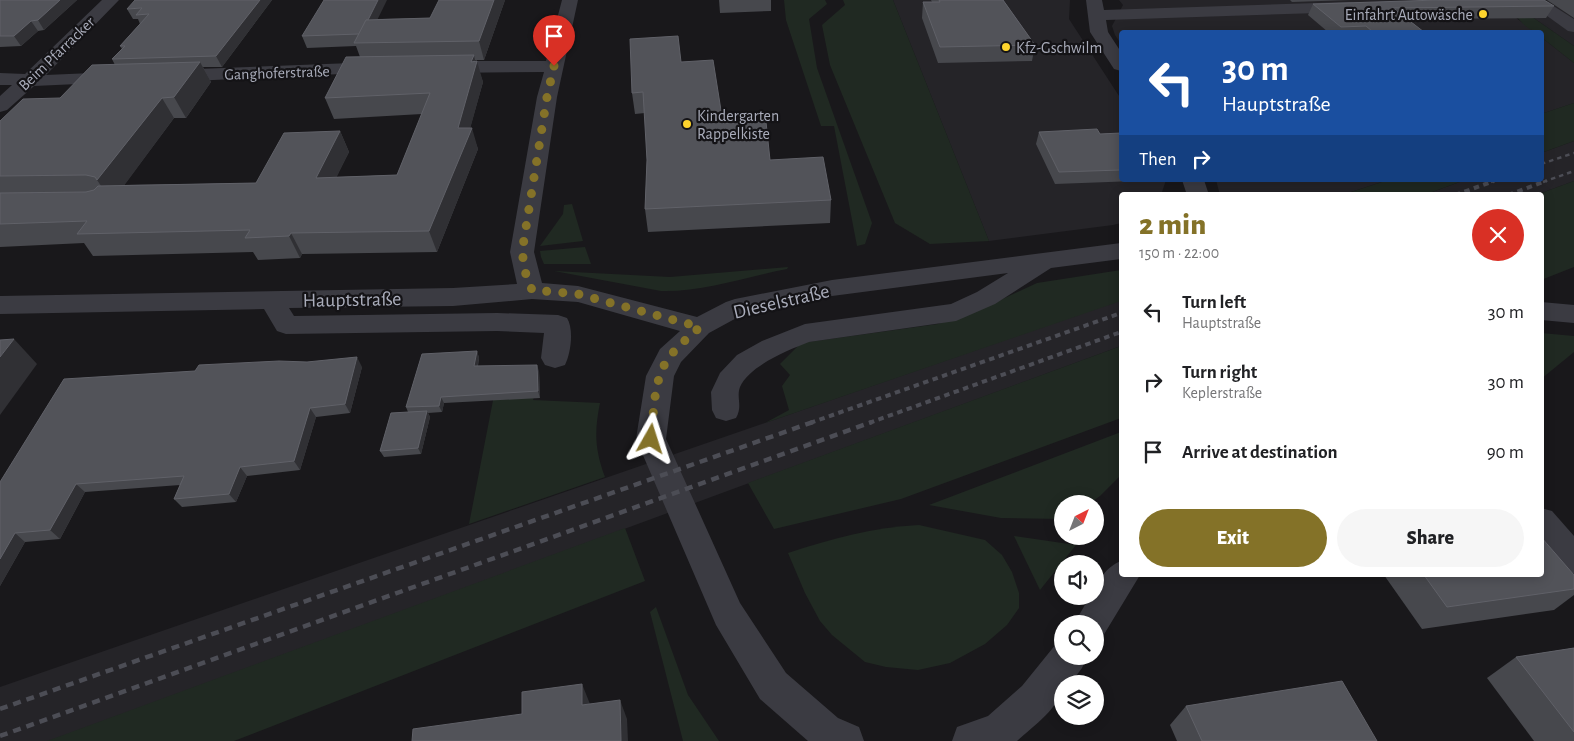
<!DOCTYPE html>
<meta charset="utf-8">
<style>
:root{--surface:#fff;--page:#f6f6f6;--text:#202124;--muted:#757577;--accent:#847228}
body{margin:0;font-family:"Alegreya Sans",sans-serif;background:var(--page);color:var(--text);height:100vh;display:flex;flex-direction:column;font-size:19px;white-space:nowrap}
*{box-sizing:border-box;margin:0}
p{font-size:16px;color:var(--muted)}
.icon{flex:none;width:28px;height:28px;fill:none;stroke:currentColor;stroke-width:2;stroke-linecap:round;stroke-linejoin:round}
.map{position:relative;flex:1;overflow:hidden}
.details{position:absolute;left:1119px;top:192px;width:425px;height:385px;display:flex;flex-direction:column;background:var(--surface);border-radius:5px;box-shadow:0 2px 12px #0003}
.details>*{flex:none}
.top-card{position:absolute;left:1119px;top:30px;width:425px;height:152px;border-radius:5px;box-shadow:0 2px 12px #0003;background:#1a4fa0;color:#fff;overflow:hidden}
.needle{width:32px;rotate:42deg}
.buttons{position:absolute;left:1054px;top:495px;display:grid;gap:10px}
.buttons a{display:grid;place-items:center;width:50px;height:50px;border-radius:50%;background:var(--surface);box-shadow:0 2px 12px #0003;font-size:25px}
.pin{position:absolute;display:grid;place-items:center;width:42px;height:42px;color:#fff;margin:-51px -21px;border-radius:50% 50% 50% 0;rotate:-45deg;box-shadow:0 0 5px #0007}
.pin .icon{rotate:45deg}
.me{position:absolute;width:55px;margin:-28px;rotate:6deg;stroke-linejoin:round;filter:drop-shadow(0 0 4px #0008)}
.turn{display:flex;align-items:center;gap:18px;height:105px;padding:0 20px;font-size:22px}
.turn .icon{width:65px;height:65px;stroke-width:2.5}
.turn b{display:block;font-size:35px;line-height:42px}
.then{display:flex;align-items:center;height:48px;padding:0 20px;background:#0003;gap:10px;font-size:19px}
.round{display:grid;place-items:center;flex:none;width:52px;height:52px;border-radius:26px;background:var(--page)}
.summary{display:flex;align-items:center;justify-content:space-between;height:85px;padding:0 20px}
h1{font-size:30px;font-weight:800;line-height:38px;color:var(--accent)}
.action{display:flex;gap:10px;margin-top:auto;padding:10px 20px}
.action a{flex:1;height:58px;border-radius:30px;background:var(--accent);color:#fff;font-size:20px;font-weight:800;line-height:58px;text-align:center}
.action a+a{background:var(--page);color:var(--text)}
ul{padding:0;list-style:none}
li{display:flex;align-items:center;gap:15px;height:70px;padding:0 20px}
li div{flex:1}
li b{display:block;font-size:19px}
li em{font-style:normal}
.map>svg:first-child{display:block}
.built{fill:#252428}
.green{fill:#202922}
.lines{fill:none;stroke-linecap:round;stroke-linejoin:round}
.minor{fill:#3b3b42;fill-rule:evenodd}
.rail-far2{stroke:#4c4d55;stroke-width:2.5;stroke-dasharray:4.5 4;stroke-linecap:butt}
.rail-far1{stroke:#4c4d55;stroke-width:4;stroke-dasharray:5.5 4.5;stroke-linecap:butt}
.rail{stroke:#4c4d55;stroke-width:4.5;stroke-dasharray:8 6;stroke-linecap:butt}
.wall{fill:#47484d}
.shaded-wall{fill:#303034}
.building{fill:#525359;stroke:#606168}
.route{stroke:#847228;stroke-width:9;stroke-dasharray:0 16.2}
.poi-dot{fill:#fed42d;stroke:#141316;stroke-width:2}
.labels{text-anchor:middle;stroke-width:4.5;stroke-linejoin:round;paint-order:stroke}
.far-poi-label{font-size:16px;fill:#aaadbb;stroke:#141316;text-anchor:start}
.far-street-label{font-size:16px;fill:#aaadbb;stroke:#141316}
.street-label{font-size:20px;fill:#aaadbb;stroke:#141316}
</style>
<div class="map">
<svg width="1574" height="741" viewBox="0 0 1574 741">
<rect width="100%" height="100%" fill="#19181b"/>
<!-- built -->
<g class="built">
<path d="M893 0H1070L1069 19 1121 99V180H1166L1161 195H1121V223L1113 225 989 241Z"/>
<path d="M1119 0H1492L1535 32H1121V44L1115 35 1112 26 1123 5Z"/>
<path d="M1508 0H1574V46Z"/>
<path d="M1541 37 1574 63V103L1541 114Z"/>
<path d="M1574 141V181L1536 195H1424L1465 180H1541V153Z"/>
<path d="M1216 180H1388L1342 195H1220Z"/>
<path d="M1121 300V346L49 741H0V687Z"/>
</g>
<!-- green -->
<g class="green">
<path d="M784 0H825L827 4 809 19 817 68 872 223 865 244 857 246 834 126H821L786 20Z"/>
<path d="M843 0H893L989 241 930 244 895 223 830 65 822 25 845 5Z"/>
<path d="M1508 0 1574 46V63L1541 37V32C1524 32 1514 13 1508 0Z"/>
<path d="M1574 103V141L1541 153V114Z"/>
<path d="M1388 180H1465L1424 195H1342Z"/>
<path d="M1574 181V267L1541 280V195H1536Z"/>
<path d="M572 204 583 241 540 246 563 214 564 205Z"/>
<path d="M585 247 591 264H544L541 257 540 251Z"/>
<path d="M788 267 787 269C745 277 703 292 661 291L554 271 670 277Z"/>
<path d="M1121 270V301L765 423 789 410 782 386 790 375 780 364 801 343 938 324 979 310 1037 283Z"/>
<path d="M1541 333 1574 336V352L1541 379Z"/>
<path d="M1121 346V418L901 499 774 529 748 483Z"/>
<path d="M539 383 533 400 600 403C594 432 595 450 605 477L469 524 496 385Z"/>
<path d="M1121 432V475L1100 496 1089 504H1062V519L1001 518 929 505Z"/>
<path d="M919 525 985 540 1002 555 1012 572 1019 593V608L1007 625 985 644 950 663 918 670 886 667 865 662 832 635 820 621 805 593 788 553C831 539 874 527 919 525Z"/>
<path d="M625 528 645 581 234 741H47Z"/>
<path d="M1014 536 1076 545 1040 590Z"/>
<path d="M656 607 688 695 719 741H683L650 612Z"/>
</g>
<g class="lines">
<!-- minor -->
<g class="minor">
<path d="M102 0H119L46 75 115 72 122 74 124 78 122 82 34 86 7 110 0 112V96L12 85H0V73L25 74Z"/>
<path d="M562 0H578L557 97 534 252 542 283 578 286 697 317 726 302 735 299 832 280 1121 243V259L1051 268 995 304 956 321 809 342C788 350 749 366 740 387 736 398 743 406 736 418L726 421 716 418 712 410 711 392 720 373 737 355 762 341 805 324 951 304 977 292 1008 273 832 296 742 315 709 333 681 362 674 376 666 439 740 603 786 673 838 718 859 727 864 741H808L760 699 716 625 636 439 646 376 660 349 680 331 578 302 532 299 453 306 289 308 294 316 497 313 558 315 567 318C574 329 571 353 565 365L555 368 545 365 541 358 544 333 497 331 286 334 277 331 264 309 0 314V296L453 288 517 284 510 252 537 97 544 72 441 73 434 71 432 67 434 63 441 61H546Z"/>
<path d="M1086 0H1102L1104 10 1349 2 1355 3 1357 7 1355 11 1349 12 1106 20 1108 32 1121 52V71L1114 69 1090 32Z"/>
<path d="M1525 0H1544L1574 19V32L1568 31Z"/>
<path d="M378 62 385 64 387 68 385 72 171 82 164 80 162 76 164 72 171 70Z"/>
<path d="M1182 180H1204L1209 195H1187Z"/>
<path d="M1541 302 1574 305V323L1541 320Z"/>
<path d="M1541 508 1552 511 1574 536V574L1562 569 1541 544Z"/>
<path d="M1121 561V575H1140L1103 636 1095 639V624H1074L1090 596H1095C1095 581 1108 566 1121 561Z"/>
<path d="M1062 641V656H1087L1082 668 1070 684H1062C1062 707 1033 726 1017 741H952L957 727 988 716 1022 686 1056 644Z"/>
</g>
<!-- rail-far2 -->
<g class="rail-far2">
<path d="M1541 164 1574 153"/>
<path d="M1491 182 1497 180"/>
<path d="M1543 182 1574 171"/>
</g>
<!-- rail-far1 -->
<g class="rail-far1">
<path d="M1455 195 1494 181"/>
<path d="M1508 195 1546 181"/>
<path d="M810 423 1121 313"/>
<path d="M869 423 1121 332"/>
</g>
<!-- rail -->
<g class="rail">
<path d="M0 709 813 422"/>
<path d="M0 736 872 422"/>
</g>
</g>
<!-- wall -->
<g class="wall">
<path d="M0 0H77L44 30 38 31 21 46 0 47Z"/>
<path d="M272 0 222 67H203L211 82 186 118H174L124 185 256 183 340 131 349 152 336 177 397 175 422 114 334 119 325 98 360 57 356 46 307 48 302 36 377 19 430 18 505 0 484 60H475L483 82 470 128 478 149 437 252 302 254 300 258 258 260 253 252 93 256 84 243 0 247V121L60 98 115 65 112 59 122 49 120 46 140 24 138 19H133L127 9Z"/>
<path d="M719 0H771V11L720 13Z"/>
<path d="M931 0H1003L1035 45 1032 61 938 63 922 18 923 2H932Z"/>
<path d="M1290 0H1351L1292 2Z"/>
<path d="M1547 0H1574V18Z"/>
<path d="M1313 4 1554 6 1546 18 1407 19 1424 32H1328L1308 15Z"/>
<path d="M681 62 723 123 770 160 831 200 830 223 648 232 645 209 647 160 645 113 635 114 632 93Z"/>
<path d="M1039 132 1100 134 1121 133V180H1162L1055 184 1036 144Z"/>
<path d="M477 351 479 358 478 366 539 371 540 398 444 403 442 412 428 413 430 417 421 454 384 457 380 451 408 412 406 407Z"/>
<path d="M362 367 350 413 316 417 300 470 247 476 236 502 182 507 174 499 180 485 85 492 60 539 25 542 0 586V482Z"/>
<path d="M1384 575H1574V595L1554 610 1422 629Z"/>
<path d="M1574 648V741H1534L1487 678 1516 657Z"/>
<path d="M1186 706 1377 741H1177L1170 725Z"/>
</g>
<!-- shaded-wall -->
<g class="shaded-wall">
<path d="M60 0H77L44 30 38 20Z"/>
<path d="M260 0H272L222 67 216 56Z"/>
<path d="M378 0H387L366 43 360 34Z"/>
<path d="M494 0H505L484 60 479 41Z"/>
<path d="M31 21 38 31 21 46 14 36Z"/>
<path d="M474 55 476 65 477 61 483 82 467 140 472 128 478 149 437 252 429 231 458 128 471 62Z"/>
<path d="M200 62 211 82 186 118 174 97Z"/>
<path d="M162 98 174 118 112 202 97 180Z"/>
<path d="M340 131 349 152 326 199 316 178Z"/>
<path d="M291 233 302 254 300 258 289 236Z"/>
<path d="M14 339 37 364 0 415V357Z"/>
<path d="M477 351 479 358 476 373 474 366Z"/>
<path d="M357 357 362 367 350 413 345 404Z"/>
<path d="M537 365 539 371 540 398 538 391Z"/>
<path d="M441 397 444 403 442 412 439 406Z"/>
<path d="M310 408 316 417 300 470 294 461Z"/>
<path d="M427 411 430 417 421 454 418 448Z"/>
<path d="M240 467 247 476 236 502 229 494Z"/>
<path d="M76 484 85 492 60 539 50 530Z"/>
<path d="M15 533 25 542 0 586V559Z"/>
<path d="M582 684 590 704 582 705Z"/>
<path d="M620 700 627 719 628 741H621Z"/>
</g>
<!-- building -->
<g class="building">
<path d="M0 0H60L38 20 31 21 14 36H0Z"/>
<path d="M135 0H260L216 56 112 59 125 46H120L149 14 136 15 142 8 127 9Z"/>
<path d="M324 0H378L368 20H366L359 34 302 36Z"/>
<path d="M439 0H494L479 41 354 43 366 20 430 18Z"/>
<path d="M939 0H1003L1035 45 940 47 923 2H940Z"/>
<path d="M1438 0H1544L1554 6 1393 8 1424 32H1373L1366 26 1341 27 1313 4Z"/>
<path d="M678 36 681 62 713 60 723 123 766 122 770 160 823 157 831 200 645 209 647 160 643 92 632 93 630 39Z"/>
<path d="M474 55 471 62 477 61 458 128H472L429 231 291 233 289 236 245 238 250 230 77 234 87 221 0 224V193L86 192 94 190 98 186 256 183 284 133 340 131 316 178 397 175 430 93 325 98 346 57Z"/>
<path d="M200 62 174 97 162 98 97 180 95 177 86 175 0 176V121L23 99 60 98 92 65Z"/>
<path d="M1097 129 1100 134 1121 133V170L1059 172 1039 132Z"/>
<path d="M14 339 0 357V340Z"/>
<path d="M477 351 474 366 537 365 538 391 441 397 439 406 406 407 422 354Z"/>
<path d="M357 357 345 404 310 408 294 461 240 467 229 494 174 499 184 476 76 484 50 530 15 533 0 559V482L64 379 195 371 199 365 279 361 307 362Z"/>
<path d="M427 411 418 448 380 451 391 413Z"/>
<path d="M1541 537 1574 575V589L1447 607 1424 575H1541Z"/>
<path d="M1574 648V732L1516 657Z"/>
<path d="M1342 681 1377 741H1202L1186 706Z"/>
<path d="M582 684V705L620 700 621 741H412L413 729 522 714V692Z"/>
</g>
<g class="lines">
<!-- route -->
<path class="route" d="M554 66 547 97 522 252 526 275 532 290 578 294 700 327C690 336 679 345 671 355 653 376 654 412 651 439"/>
</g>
<!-- markers -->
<g class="poi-dot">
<circle cx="1483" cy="14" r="5"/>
<circle cx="1006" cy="47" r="5"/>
<circle cx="687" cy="124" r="5"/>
</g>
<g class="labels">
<!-- far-poi labels -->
<g class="far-poi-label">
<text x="1473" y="20" text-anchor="end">Einfahrt Autowäsche</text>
<text x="1016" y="53">Kfz-Gschwilm</text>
<text x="697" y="121">Kindergarten<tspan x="697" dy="18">Rappelkiste</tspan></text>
</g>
<!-- far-street labels -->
<g class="far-street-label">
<text transform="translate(56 53) rotate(-44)" y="6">Beim Pfarracker</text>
<text transform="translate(277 72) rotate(-2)" y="6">Ganghoferstraße</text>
</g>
<!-- street labels -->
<g class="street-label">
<text transform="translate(352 299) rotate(-1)" y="7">Hauptstraße</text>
<text transform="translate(781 301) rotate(-13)" y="7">Dieselstraße</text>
</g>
</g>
</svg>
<div class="buttons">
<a><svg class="needle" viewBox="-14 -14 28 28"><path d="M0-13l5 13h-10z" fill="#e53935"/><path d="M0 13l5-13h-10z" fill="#757577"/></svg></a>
<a><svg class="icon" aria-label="sound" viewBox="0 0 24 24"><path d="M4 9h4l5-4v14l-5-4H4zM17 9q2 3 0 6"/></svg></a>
<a><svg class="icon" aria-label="search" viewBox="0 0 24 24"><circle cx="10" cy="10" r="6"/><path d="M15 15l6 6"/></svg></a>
<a><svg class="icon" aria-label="layers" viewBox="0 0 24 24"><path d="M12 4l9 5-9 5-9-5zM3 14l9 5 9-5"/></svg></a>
</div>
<div class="pin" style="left:554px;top:66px;background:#d93025"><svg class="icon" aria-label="arrive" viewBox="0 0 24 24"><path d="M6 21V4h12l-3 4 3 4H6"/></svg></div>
<svg class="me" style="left:651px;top:439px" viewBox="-20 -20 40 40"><path d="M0-17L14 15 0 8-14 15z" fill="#847228" stroke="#fff" stroke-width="4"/></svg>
<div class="top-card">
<div class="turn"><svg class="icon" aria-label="left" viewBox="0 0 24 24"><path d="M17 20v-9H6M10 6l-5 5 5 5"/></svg><div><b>30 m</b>Hauptstraße</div></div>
<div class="then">Then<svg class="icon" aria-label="right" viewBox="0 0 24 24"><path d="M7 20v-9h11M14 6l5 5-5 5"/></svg></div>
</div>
<section class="details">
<div class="summary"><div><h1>2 min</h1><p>150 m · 22:00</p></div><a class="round" style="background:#d93025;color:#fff"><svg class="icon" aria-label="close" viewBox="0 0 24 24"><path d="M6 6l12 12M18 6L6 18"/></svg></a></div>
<ul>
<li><svg class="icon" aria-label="left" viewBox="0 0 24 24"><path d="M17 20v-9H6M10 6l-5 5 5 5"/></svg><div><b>Turn left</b><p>Hauptstraße</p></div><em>30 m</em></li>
<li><svg class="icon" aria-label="right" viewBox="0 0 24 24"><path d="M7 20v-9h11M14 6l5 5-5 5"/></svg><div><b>Turn right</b><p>Keplerstraße</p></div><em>30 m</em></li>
<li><svg class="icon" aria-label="arrive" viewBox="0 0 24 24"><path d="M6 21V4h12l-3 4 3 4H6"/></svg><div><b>Arrive at destination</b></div><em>90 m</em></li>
</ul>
<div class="action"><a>Exit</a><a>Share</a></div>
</section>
</div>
